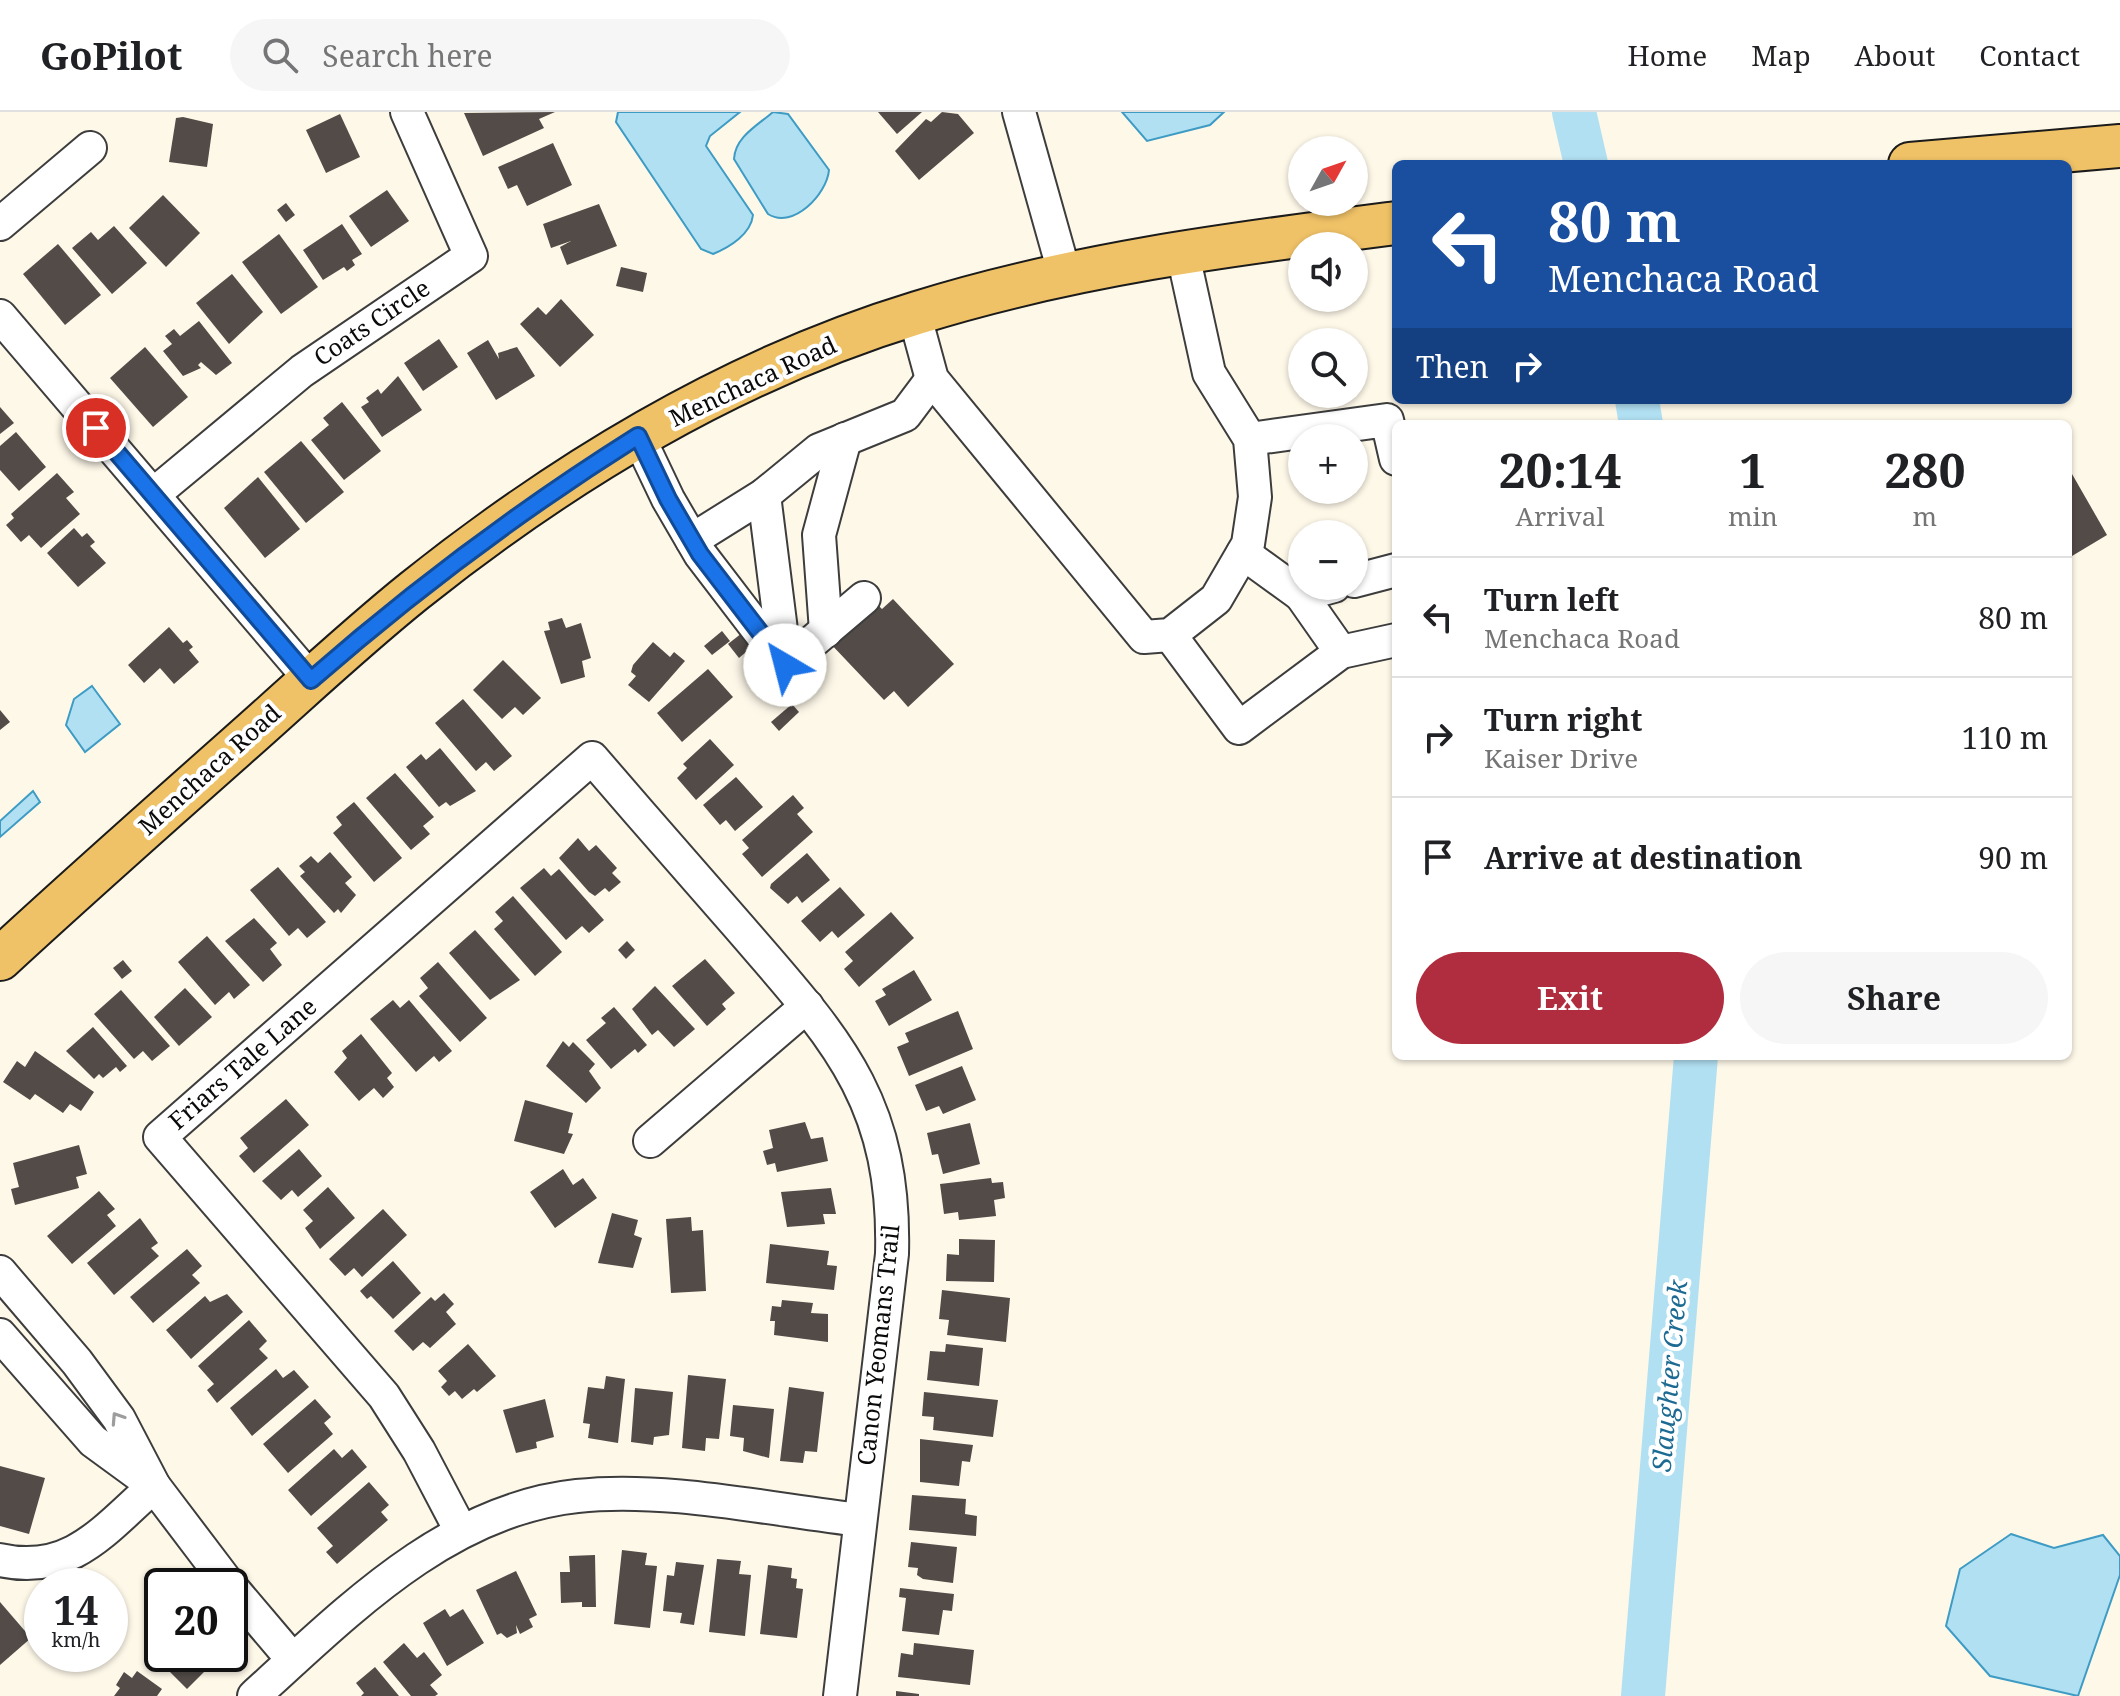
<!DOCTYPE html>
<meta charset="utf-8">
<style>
:root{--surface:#fff;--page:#f6f6f6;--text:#202124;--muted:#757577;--line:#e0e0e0;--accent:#b02c3f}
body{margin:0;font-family:"Noto Serif",serif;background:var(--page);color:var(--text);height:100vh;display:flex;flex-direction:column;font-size:30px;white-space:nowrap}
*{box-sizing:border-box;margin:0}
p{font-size:26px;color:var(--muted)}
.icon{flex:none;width:44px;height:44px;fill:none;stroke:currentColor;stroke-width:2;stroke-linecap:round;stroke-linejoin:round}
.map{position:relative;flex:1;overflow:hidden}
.panel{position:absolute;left:1392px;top:308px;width:680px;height:640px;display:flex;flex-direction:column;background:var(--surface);border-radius:12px;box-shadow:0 2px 6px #0004}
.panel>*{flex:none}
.guide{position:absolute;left:1392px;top:48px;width:680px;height:244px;border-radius:12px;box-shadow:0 2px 6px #0004;background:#1a4fa0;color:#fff;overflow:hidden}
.needle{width:52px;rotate:50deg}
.fabs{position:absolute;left:1288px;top:24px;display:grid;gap:16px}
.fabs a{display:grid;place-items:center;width:80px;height:80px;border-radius:50%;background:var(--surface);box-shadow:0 2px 6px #0004;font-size:40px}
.speed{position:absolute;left:24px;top:1456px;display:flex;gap:16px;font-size:40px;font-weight:700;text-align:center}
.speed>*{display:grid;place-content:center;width:104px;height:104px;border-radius:50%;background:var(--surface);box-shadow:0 2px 6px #0004;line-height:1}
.speed small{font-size:20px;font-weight:400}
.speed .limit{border:4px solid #111;border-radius:12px;background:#fff;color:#111}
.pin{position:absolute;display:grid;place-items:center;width:68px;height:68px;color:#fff;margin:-34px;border:4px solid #fff;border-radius:50%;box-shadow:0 2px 8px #0007}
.me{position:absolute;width:88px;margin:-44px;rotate:323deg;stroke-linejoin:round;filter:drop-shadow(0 0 6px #0008)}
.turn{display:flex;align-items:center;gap:28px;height:168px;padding:0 24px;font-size:36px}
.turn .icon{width:104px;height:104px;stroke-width:2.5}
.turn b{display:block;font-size:56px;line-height:68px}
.then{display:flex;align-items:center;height:76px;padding:0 24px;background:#0003;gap:16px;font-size:30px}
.eta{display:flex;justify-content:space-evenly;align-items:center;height:136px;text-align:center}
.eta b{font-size:48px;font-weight:700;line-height:56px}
.cta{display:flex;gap:16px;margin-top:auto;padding:16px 24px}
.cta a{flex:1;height:92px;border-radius:48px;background:var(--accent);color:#fff;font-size:32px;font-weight:700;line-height:92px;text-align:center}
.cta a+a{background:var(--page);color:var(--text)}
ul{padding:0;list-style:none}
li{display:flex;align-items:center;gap:24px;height:120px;padding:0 24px;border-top:2px solid var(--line)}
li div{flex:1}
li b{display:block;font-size:30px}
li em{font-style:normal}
header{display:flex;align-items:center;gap:48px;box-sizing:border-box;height:112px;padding:0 40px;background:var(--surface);border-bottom:2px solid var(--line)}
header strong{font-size:38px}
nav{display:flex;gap:44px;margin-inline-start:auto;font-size:28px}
.search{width:560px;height:72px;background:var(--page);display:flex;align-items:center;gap:20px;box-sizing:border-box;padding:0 28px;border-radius:44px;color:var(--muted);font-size:30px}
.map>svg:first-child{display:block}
.water{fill:#b1e0f2;stroke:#3d9bc4;stroke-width:2}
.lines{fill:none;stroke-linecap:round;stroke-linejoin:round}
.river{stroke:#b1e0f2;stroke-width:44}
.building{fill:#524b48}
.minor-casing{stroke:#3d3d3d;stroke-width:36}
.major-casing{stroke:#1b1b1b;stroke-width:46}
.minor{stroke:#fff;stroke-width:32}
.major{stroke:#f0c267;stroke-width:42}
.oneway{stroke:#9d9d9d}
.route-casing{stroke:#114b97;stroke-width:20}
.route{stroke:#1a73e8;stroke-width:14}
.labels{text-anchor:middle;stroke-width:8;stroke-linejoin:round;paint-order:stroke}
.street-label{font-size:24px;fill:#0a0a0a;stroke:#fff}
.water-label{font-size:26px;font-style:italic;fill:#1d6a93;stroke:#fff}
</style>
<header>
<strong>GoPilot</strong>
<div class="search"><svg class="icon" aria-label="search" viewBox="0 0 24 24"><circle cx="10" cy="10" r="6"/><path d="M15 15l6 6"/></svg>Search here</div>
<nav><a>Home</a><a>Map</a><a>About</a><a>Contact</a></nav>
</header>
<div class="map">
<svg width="2120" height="1584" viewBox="0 0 2120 1584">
<rect width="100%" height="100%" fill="#fef8e9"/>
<!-- water -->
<g class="water">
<path d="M618 0H740L710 24 706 34 753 103C751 122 730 135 713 142L701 137 616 10Z"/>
<path d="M773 0 788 2 829 58C827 82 793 118 768 102L734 47C735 25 758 13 773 0Z"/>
<path d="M1122 0H1224L1210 13 1147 29Z"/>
<path d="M92 574 120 612 85 640 66 613 74 587Z"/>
<path d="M33 679 40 690 0 725V709Z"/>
<path d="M2011 1422 2054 1436 2103 1423 2120 1444V1463L2078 1584 1990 1564 1946 1514 1960 1457Z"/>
</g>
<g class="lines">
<!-- river -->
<g class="river">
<path d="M1574 0 1586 52"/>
<path d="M1637 288 1641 312"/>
<path d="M1643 1584 1696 944"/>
</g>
</g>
<!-- building -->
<g class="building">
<path d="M555 0 539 7 544 16 483 44 464 1Z"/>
<path d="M878 0H922L897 22Z"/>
<path d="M942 0 958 2 974 21 919 68 895 39 926 7 931 10Z"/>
<path d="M340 2 360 45 326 61 306 18Z"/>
<path d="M183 5 213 12 207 55 169 50 176 6Z"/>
<path d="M553 31 572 73 527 94 517 73 508 77 498 55Z"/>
<path d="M387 78 409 109 371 135 349 104Z"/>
<path d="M163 83 200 121 166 155 129 116Z"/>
<path d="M286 91 295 103 286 110 277 98Z"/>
<path d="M599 92 617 134 567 153 560 135 571 129 551 136 543 112Z"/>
<path d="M342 112 362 142 352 148 355 153 347 159 344 155 323 168 303 138Z"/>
<path d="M114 114 147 151 112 182 72 136 91 120 98 128Z"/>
<path d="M279 122 318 175 281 202 242 150Z"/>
<path d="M58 132 101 183 65 213 23 162Z"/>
<path d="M621 155 647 161 643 180 616 174Z"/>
<path d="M232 162 263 200 229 232 196 191Z"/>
<path d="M561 187 594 223 560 255 520 212 538 195 546 203Z"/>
<path d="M199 209 232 251 216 263 201 250 198 253 201 256 183 264 163 239 172 232 165 224 174 217 180 224Z"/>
<path d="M439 227 458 255 423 279 404 251Z"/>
<path d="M488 228 499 247 498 241 517 235 535 264 496 288 467 241Z"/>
<path d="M145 235 188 285 153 315 110 266Z"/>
<path d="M398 264 422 298 382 325 361 295 369 290 366 286 378 277 381 282Z"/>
<path d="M342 290 381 339 344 368 311 328 329 313 323 306Z"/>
<path d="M0 295 14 311 0 322Z"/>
<path d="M16 320 46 355 19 379 0 358V334Z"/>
<path d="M301 329 344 380 306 411 264 360Z"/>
<path d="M2068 355 2107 423 2072 444 2068 437Z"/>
<path d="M57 361 74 380 66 386 80 402 41 436 29 423 21 430 6 413 14 406 11 402Z"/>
<path d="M258 365 300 417 265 446 224 396Z"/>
<path d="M74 416 82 425 87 421 95 430 90 434 106 451 78 475 47 441Z"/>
<path d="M872 487 882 497 893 487 954 552 908 595 894 579 884 588 828 529Z"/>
<path d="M562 506 566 516 581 511 591 546 582 549 585 565 561 572 544 519 550 518 548 510Z"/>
<path d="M169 515 183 531 187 528 193 535 189 538 199 550 174 572 160 556 144 571 128 553Z"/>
<path d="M722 519 730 529 712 543 704 534Z"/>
<path d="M742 521 753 534 739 546 728 532Z"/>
<path d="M653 530 670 545 674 540 685 549 649 590 628 573 636 564 631 560 633 553Z"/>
<path d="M757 545 764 553 754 562 747 554Z"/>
<path d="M503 548 541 586 523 603 515 595 502 607 473 578Z"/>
<path d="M708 557 733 585 682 630 657 601Z"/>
<path d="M463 587 512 644 494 659 486 650 476 659 435 611Z"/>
<path d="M792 592 799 600 779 619 771 610Z"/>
<path d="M0 598 10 610 0 618Z"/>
<path d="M710 627 734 653 696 688 677 666 687 656 683 652Z"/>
<path d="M440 636 476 679 450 694 446 690 439 695 406 655 421 642 426 648Z"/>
<path d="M395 661 434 705 423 714 430 722 411 738 366 686Z"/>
<path d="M736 665 763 695 735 719 726 708 720 713 703 693Z"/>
<path d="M793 683 804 696 797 702 813 720 762 765 742 742 749 736 742 728Z"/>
<path d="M354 690 402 746 374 770 333 721 342 713 336 705Z"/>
<path d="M578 726 589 739 596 733 617 756 612 761 621 770 609 780 605 776 595 784 589 780 559 746Z"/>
<path d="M330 740 352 765 345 771 356 783 341 801 338 797 334 801 300 764 305 760 299 754 311 744 318 751Z"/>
<path d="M807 741 830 768 802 791 797 784 788 792 770 776 771 772Z"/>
<path d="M278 755 326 810 307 826 298 816 289 824 250 778Z"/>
<path d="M544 756 551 764 559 757 604 808 589 821 582 814 566 828 520 776Z"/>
<path d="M840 775 865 803 838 826 832 819 820 830 801 809Z"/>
<path d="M513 784 562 840 535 864 494 817 503 809 495 800Z"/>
<path d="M891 800 914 826 859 875 844 857 853 849 845 840Z"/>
<path d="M254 806 277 831 270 837 282 853 263 870 225 829Z"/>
<path d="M475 818 520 868 490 888 449 841Z"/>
<path d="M207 824 250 873 234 887 229 880 215 893 178 850Z"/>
<path d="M627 829 635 838 626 847 618 838Z"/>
<path d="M705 847 735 881 722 892 726 897 707 914 672 874Z"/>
<path d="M123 848 132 859 122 867 113 856Z"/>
<path d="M438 850 487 906 460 930 419 884 428 876 420 866Z"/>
<path d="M914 858 932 888 889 914 875 889 886 883 882 877Z"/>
<path d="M655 874 695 917 674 935 658 918 652 923 632 897Z"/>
<path d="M185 876 212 905 179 934 154 905Z"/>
<path d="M121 878 170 934 152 949 143 939 134 947 94 902Z"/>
<path d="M393 888 400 896 409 888 452 939 439 950 434 944 416 960 370 907Z"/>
<path d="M614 895 647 933 638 941 635 937 611 957 586 928 606 911 601 906Z"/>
<path d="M958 899 973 937 909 964 897 935 909 930 905 921Z"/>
<path d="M93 915 127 954 120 960 116 955 103 966 99 962 94 967 66 939Z"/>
<path d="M361 922 392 961 387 966 394 975 383 986 374 976 359 989 334 960 347 946 342 939Z"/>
<path d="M563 929 569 935 573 930 595 952 589 959 601 976 586 991 546 954Z"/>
<path d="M35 939 94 980 81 999 70 992 63 1001 35 982 30 988 3 970 17 949 25 955Z"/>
<path d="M962 954 976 988 943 1002 939 994 926 999 915 973Z"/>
<path d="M286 987 309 1013 254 1061 239 1044 248 1036 240 1026Z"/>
<path d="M525 988 573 1001 568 1021 573 1022 564 1042 514 1029Z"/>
<path d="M805 1010 811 1027 823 1025 828 1049 777 1060 775 1051 767 1053 763 1039 773 1036 769 1018Z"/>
<path d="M970 1011 980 1052 943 1062 938 1042 932 1043 927 1021Z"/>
<path d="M79 1033 87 1062 76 1065 79 1076 15 1093 11 1077 19 1075 13 1051Z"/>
<path d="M299 1037 322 1064 298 1085 292 1078 281 1088 262 1069Z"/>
<path d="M563 1057 573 1073 583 1066 597 1086 555 1116 530 1080Z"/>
<path d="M991 1066 992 1071 1003 1070 1005 1086 994 1088 996 1104 959 1108 958 1100 944 1102 940 1072Z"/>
<path d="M328 1075 355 1106 320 1137 305 1116 313 1109 303 1098Z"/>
<path d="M831 1076 836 1102H823L825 1112 787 1115 781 1080Z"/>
<path d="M99 1079 115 1097 107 1103 116 1114 72 1152 47 1124Z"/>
<path d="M383 1097 407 1123 362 1165 354 1156 345 1164 329 1147Z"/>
<path d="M612 1101 638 1108 634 1123 642 1126 633 1156 598 1151Z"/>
<path d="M691 1105 692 1119 703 1118 706 1179 671 1181 666 1107Z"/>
<path d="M140 1106 158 1131 151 1136 159 1144 114 1183 87 1151Z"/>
<path d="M959 1127 995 1128 994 1170 946 1169 947 1142 959 1143Z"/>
<path d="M770 1132 829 1139 827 1153 837 1154 834 1178 766 1171Z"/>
<path d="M187 1137 202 1154 192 1163 200 1171 153 1211 130 1185Z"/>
<path d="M393 1149 421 1181 393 1207 371 1184 367 1187 360 1179Z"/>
<path d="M942 1178 1010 1186 1006 1230 947 1223 949 1208 939 1207Z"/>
<path d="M444 1181 454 1192 446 1200 456 1212 430 1236 423 1230 413 1239 394 1219 431 1185 435 1189Z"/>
<path d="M227 1182 243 1200 191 1247 166 1218 205 1184 210 1190Z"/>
<path d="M782 1188 813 1191 811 1201 828 1202V1230L774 1223 775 1209H770L772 1194 781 1195Z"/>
<path d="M249 1208 267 1229 259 1237 268 1246 217 1291 207 1278 214 1272 198 1254Z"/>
<path d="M468 1232 496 1264 477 1280 474 1277 462 1287 455 1279 449 1284 441 1275 447 1269 438 1259Z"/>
<path d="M946 1232 983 1236 979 1274 927 1268 930 1239 945 1240Z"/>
<path d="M276 1257 283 1266 294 1258 309 1275 252 1324 230 1296Z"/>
<path d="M688 1263 726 1267 719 1327 706 1326 705 1339 682 1336Z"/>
<path d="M606 1264 625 1267 618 1331 588 1326 590 1312 583 1311 588 1275 604 1277Z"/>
<path d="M789 1275 824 1280 817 1340 805 1339 803 1351 780 1349Z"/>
<path d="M635 1276 673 1280 669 1323 654 1325 653 1333 631 1330Z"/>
<path d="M924 1280 998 1288 993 1325 933 1318 934 1305 922 1304Z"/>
<path d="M315 1287 331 1305 324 1311 333 1322 288 1361 263 1332Z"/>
<path d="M545 1287 554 1325 536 1330 537 1336 516 1341 503 1298Z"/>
<path d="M733 1293 774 1297 769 1346 743 1339 744 1326 730 1324Z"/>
<path d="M920 1327 973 1333 970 1350 962 1349 959 1374 920 1370Z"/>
<path d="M334 1337 342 1346 352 1337 367 1355 311 1404 288 1378Z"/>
<path d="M0 1354 45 1366 29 1422 0 1414Z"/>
<path d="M369 1370 389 1393 381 1400 388 1408 337 1452 326 1440 333 1434 317 1416Z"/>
<path d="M912 1383 966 1387 965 1402 977 1404 976 1424 909 1418Z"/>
<path d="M911 1430 957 1435 953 1471 923 1467 917 1463 918 1456 908 1455Z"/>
<path d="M622 1438 647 1441 645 1453 657 1454 650 1516 614 1512Z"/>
<path d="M595 1443 596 1495H582V1490L561 1491 560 1460H570L569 1444Z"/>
<path d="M717 1447 741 1449 739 1462 751 1463 745 1524 709 1520Z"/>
<path d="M676 1450 704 1453 694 1513 680 1511 682 1501 663 1499 667 1463 674 1464Z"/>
<path d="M768 1453 792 1456 791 1466 797 1467 796 1476 803 1477 797 1526 760 1522Z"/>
<path d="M516 1459 537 1503 529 1507 533 1515 520 1522 516 1513 517 1521 507 1526 501 1521 497 1523 476 1478Z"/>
<path d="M900 1476 954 1482 952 1499 943 1498 939 1523 902 1519 906 1486 899 1485Z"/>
<path d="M0 1490 31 1526 0 1553Z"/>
<path d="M445 1497 450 1505 463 1497 484 1531 447 1554 423 1511Z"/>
<path d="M162 1514V1542H213L201 1555 205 1559 187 1577 150 1540 155 1534 148 1528Z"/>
<path d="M404 1531 417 1546 424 1540 442 1563 430 1573 438 1582 435 1584H411L383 1550Z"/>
<path d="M914 1531 974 1538 970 1573 898 1565 901 1541 913 1543Z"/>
<path d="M375 1555 399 1584H361L364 1581 356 1571Z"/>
<path d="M137 1559 162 1577 157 1584H114L120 1576 116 1573 124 1560 132 1566Z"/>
<path d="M896 1579 919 1582V1584H896Z"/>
</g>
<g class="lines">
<defs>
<g id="minor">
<path d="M1019 0 1064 160"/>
<path d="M0 112 90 36"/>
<path d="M914 201 932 267 1144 525 1170 523 1216 487 1248 432 1255 385 1250 327 1209 261 1182 138"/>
<path d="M0 204 311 568"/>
<path d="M638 324 668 387 700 442 785 553"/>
<path d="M1250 327 1387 308 1396 347"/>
<path d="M154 382 302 259 471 144 407 0"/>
<path d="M764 383 785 550"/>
<path d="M692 428 764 383 819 338 905 303 932 267"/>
<path d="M1243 441 1301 483 1334 474"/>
<path d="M1354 469 1396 458"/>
<path d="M1301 483 1341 540"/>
<path d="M826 519 819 423 845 327"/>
<path d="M1170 523 1239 616 1341 540 1396 528"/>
<path d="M785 553 864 486"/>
<path d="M650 1029 807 894"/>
<path d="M0 1160 77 1250 119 1307 154 1374 226 1469 293 1548"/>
<path d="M0 1223 93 1329 145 1367"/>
<path d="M461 1419 419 1339 384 1284 160 1025 592 646C641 703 691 760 740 816 835 926 896 987 892 1142L840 1584"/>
<path d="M0 1448C71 1464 105 1417 154 1374"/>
<path d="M254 1584C348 1499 446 1398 577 1384 665 1374 772 1398 860 1408"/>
</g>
<g id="major">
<path d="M1910 52 2120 34"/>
<path d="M0 847C78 775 157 705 236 635 295 583 353 528 414 479 563 360 733 257 917 201 1074 152 1233 132 1396 111"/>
</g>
</defs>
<!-- minor casing -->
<use href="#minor" class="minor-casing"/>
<!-- major casing -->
<use href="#major" class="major-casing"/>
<!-- minor -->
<use href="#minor" class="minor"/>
<!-- major -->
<use href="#major" class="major"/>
</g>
<!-- one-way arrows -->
<defs><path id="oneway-chevron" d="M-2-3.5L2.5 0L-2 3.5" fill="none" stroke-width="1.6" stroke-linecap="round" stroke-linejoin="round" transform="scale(2)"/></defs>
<use class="oneway" href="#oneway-chevron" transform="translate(117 1306) rotate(-123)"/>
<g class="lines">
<defs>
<path id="route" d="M96 316 311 568C415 477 522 397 638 324L668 387 700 442 785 553"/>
</defs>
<!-- route casing -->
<use href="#route" class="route-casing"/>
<!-- route -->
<use href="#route" class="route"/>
</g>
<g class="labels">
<!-- street labels -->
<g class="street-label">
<text transform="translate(372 211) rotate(-34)" y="8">Coats Circle</text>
<text transform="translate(753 270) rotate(-25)" y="8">Menchaca Road</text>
<text transform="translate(210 658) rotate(-42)" y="8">Menchaca Road</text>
<text transform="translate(243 952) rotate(-41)" y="8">Friars Tale Lane</text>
<text transform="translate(879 1233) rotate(-84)" y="8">Canon Yeomans Trail</text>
</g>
<!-- water labels -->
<g class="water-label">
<text transform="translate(1670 1264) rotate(-85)" y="9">Slaughter Creek</text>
</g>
</g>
</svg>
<div class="fabs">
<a><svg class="needle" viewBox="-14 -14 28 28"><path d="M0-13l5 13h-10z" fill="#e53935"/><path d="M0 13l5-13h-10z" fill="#757577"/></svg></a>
<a><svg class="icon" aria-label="sound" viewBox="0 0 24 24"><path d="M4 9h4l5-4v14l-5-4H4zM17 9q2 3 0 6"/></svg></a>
<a><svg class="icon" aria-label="search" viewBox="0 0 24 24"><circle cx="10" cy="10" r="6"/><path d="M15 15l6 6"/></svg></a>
<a>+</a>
<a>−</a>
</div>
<div class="speed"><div>14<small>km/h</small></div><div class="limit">20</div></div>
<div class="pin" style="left:96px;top:316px;background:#d93025"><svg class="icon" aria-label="arrive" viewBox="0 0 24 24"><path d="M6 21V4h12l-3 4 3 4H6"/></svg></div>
<svg class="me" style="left:785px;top:553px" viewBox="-20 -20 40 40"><circle r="19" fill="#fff"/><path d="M0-13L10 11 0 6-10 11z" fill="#1a73e8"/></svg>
<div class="guide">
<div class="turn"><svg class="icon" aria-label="left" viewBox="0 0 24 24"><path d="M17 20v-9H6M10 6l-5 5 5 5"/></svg><div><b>80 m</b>Menchaca Road</div></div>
<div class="then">Then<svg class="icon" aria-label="right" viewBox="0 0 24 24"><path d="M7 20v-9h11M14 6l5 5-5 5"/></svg></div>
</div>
<section class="panel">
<div class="eta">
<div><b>20:14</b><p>Arrival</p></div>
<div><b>1</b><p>min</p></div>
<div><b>280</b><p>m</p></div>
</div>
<ul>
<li><svg class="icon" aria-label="left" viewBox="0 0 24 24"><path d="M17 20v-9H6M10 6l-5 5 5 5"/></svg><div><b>Turn left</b><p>Menchaca Road</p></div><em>80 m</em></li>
<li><svg class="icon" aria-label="right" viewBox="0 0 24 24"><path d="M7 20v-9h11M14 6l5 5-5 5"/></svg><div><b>Turn right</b><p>Kaiser Drive</p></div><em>110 m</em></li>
<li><svg class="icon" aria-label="arrive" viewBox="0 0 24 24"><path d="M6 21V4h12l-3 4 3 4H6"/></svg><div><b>Arrive at destination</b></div><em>90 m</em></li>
</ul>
<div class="cta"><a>Exit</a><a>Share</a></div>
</section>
</div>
